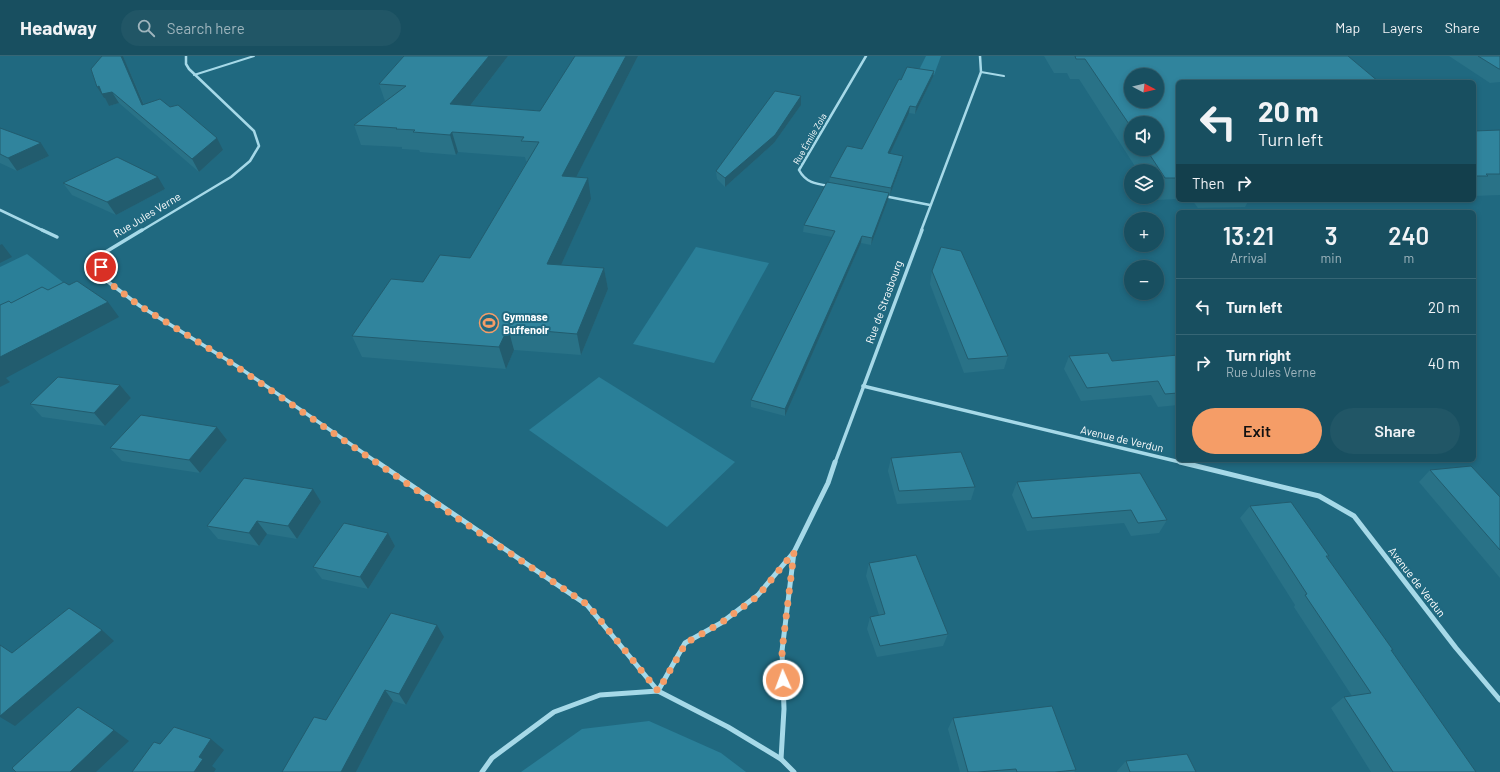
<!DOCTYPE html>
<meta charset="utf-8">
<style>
:root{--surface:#184f60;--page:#215666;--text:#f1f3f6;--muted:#9fb5bd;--line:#366675;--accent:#f59d67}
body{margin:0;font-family:Barlow,sans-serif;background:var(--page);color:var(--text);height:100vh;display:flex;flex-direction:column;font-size:15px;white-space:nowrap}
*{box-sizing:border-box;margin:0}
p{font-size:13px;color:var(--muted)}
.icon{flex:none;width:22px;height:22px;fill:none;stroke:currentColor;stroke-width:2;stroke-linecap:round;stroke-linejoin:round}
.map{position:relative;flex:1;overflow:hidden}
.sheet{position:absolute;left:1176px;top:154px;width:300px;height:252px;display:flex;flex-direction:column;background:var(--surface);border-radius:6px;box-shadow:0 2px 6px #0003,0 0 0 1px var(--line)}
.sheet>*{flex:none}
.top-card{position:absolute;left:1176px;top:24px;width:300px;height:122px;border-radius:6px;box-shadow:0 2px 6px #0003,0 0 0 1px var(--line);background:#184f60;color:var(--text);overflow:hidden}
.needle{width:26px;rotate:97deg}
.buttons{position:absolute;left:1124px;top:12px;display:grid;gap:8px}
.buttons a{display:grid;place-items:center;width:40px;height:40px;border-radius:50%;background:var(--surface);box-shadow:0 2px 6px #0003,0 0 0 1px var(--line);font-size:20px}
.pin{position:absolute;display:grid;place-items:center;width:34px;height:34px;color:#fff;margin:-17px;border:2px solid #fff;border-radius:50%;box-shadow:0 1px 4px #0007}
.me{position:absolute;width:44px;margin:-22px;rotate:358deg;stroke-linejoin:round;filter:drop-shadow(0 0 3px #0008)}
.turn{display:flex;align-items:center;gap:14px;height:84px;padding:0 16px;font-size:18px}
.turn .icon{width:52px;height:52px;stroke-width:2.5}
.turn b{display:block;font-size:28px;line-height:34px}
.then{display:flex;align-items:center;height:38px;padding:0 16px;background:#0003;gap:8px;font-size:15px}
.eta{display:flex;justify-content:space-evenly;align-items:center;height:68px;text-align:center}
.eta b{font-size:24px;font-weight:600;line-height:28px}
.button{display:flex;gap:8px;margin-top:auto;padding:8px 16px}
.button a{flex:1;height:46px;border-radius:24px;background:var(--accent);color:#111;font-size:16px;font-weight:600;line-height:46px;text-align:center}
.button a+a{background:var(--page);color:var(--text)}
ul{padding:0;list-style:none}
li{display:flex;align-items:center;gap:12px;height:56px;padding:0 16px;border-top:1px solid var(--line)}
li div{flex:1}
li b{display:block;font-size:15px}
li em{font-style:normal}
header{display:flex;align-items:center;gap:24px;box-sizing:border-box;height:56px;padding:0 20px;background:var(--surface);border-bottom:1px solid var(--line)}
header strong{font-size:19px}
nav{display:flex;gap:22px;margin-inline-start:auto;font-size:14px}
.search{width:280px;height:36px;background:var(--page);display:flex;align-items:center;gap:10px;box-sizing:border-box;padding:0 14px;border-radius:22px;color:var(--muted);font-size:15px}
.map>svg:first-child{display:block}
.green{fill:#2a7f98}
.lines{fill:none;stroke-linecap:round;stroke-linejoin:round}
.lane{stroke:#a6d9e8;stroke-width:2}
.street-far2{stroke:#a6d9e8;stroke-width:2.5}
.street-far1{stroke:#a6d9e8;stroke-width:3.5}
.street{stroke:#a6d9e8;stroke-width:5}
.wall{fill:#297287;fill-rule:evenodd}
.shaded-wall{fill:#225c6e}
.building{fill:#30849d;stroke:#225c6e;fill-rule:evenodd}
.route{stroke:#f59d67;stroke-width:7;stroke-dasharray:0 12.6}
.labels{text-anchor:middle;stroke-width:4;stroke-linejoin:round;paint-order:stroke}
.far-street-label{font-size:9px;fill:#fff;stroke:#206980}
.street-label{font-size:11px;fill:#fff;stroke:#206980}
.poi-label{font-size:11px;font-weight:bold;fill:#fff;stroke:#206980;text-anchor:start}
</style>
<header>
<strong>Headway</strong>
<div class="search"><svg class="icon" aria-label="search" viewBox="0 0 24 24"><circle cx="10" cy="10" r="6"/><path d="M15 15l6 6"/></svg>Search here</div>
<nav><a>Map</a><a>Layers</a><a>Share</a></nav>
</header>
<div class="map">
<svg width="1500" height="716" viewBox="0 0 1500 716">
<rect width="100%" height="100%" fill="#206980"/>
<!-- green -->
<g class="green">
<path d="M926 0H941L934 19 918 16Z"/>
<path d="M696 191 769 207 714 307 633 288Z"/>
<path d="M27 198 69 231 0 265V211Z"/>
<path d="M599 321 735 406 667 471 529 374Z"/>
<path d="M649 665 721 697 746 716H521L582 673Z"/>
</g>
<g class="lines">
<!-- lane -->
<g class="lane">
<path d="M981 16 1004 20"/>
<path d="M194 19 254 0"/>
</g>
<!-- street-far2 -->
<g class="street-far2">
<path d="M830 130C816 128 806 127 799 114L866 0"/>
<path d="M884 140 930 149"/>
<path d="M0 154 44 175"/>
<path d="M141 175 231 121 250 105 259 90 254 75 189 13 186 8V0"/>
<path d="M921 175 981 16 980 0"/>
</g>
<!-- street-far1 -->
<g class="street-far1">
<path d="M42 174 57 181"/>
<path d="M142 174 99 200 103 222 140 250 237 310 378 407"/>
<path d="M863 330 1184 407"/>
<path d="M835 407 922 174"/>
</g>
<!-- street -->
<g class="street">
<path d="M377 406 587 549 658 635 685 587 721 567 758 539 794 496 782 595 784 653 781 703"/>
<path d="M1180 406 1319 440 1354 460 1456 592 1500 644"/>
<path d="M794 496 828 427 835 406"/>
<path d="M482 716 492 702 554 656 600 639 658 635 728 671 781 703 794 716"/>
</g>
</g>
<!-- wall -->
<g class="wall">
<path d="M123 0 144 48 223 94 199 116 119 47 109 50 105 42H104L97 31Z"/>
<path d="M404 0H508L470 50 540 55 638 0 576 121 591 143 561 209 604 212 608 233 581 299 514 294 506 313 362 301 352 280 423 226 470 202 527 105H526L525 101 458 96 456 99 420 96 419 94 402 93V91L361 89 354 69 385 45 379 28Z"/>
<path d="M1044 0H1348L1178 26V143L1156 144 1154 141H1157V115H1138L1079 23H1070L1067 17H1054ZM1131 67 1157 93H1131Z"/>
<path d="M1449 0H1500V26L1490 27Z"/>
<path d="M934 15 933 21 915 58 909 57 890 97 902 106 890 139 888 138V144L871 189 861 187 785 360 751 351V344L832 181 803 176 804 169 829 126 830 121 862 93 901 24Z"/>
<path d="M801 49 774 87 725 131 717 123 716 115Z"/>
<path d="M0 72 49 100 17 115 0 107Z"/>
<path d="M1500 74V139L1474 140V75Z"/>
<path d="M63 127 165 133 116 159 72 139Z"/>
<path d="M1192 144H1249L1245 151 1198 152Z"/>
<path d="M932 215 1008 300 1004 313 964 317 930 228Z"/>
<path d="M1178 299V349L1158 351 1151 339 1081 345 1064 313 1069 300 1112 305Z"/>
<path d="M120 329 131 342 105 370 42 361 30 348Z"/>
<path d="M217 371 227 384 200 417 122 405 110 392Z"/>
<path d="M891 402 975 431 971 444 897 448 888 415Z"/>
<path d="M1430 414 1500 441V522L1419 426Z"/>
<path d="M1140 417 1167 464 1159 477 1131 480 1124 467 1027 475 1012 439 1017 426Z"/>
<path d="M321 446 297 483 267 478 259 490 218 483 207 470Z"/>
<path d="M1250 450 1329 500 1327 502 1393 594 1392 595 1476 716H1371L1331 652 1344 641 1352 640 1294 551 1295 549 1240 462Z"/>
<path d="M388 477 395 490 368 533 322 523 313 511Z"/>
<path d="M869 507 948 578 943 590 877 601 867 573 870 561 879 559 866 520Z"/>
<path d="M444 581 406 649 393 645 356 716 326 664Z"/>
<path d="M953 662 1076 714 1074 716H960L948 673Z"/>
<path d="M1126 705 1196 716H1117V715Z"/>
</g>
<!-- shaded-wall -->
<g class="shaded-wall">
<path d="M121 0H123L149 61 142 49Z"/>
<path d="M489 0H508L456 68 450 48Z"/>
<path d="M626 0H638L566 141 562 120Z"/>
<path d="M934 15 933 21 915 58 916 51Z"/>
<path d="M99 30 112 36 119 47 109 50 105 42H104L97 31Z"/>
<path d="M801 40V49L774 87 725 131V122Z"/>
<path d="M910 50 909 57 887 104 888 97Z"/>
<path d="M452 76 458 96 456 99 450 79Z"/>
<path d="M217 82 223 94 199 116 192 103Z"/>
<path d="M41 87 49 100 17 115 8 102Z"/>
<path d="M903 100 902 106 890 139 891 132Z"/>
<path d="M158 121 165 133 116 159 107 146Z"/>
<path d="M588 122 591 143 552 229 547 208Z"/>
<path d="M889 137 888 144 871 189 872 182Z"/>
<path d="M862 180 861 187 785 360V353Z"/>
<path d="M2 188 12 201 0 207V189Z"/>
<path d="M604 212 608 233 581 299 577 278Z"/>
<path d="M108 246 119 261 6 322 10 326 0 331V301Z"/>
<path d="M508 272 514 294 506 313 499 291Z"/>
<path d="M120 329 131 342 105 370 94 357Z"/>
<path d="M217 371 227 384 200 417 189 404Z"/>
<path d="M313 433 321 446 297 483 288 470Z"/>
<path d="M257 465 267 478 259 490 249 477Z"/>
<path d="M388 477 395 490 368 533 360 521Z"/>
<path d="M437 569 444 581 406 649 399 638Z"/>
<path d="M102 574 114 585 15 670 0 661V660Z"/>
<path d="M385 634 393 645 356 716H341Z"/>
<path d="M114 674 129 685 96 716H70Z"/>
<path d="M211 683 224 694 212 710 216 713 214 716H194L199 701Z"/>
</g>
<!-- building -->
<g class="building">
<path d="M102 0H121L142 49 160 43 170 51 178 49 217 82 192 103 112 36 102 38 99 30 97 31 91 13Z"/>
<path d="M404 0H489L450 48 540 55 575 0H626L562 120 588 122 547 208 604 212 577 278 508 272 499 291 352 280 391 223 423 226 440 199 470 202 539 86 521 85 524 81 452 76 450 79 413 76 415 74 396 73 397 72 354 69 406 30 379 28Z"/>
<path d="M1075 0H1348L1379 26H1178V122H1165L1146 93H1157V67H1131V71L1085 3H1076ZM1131 19H1157V45H1131Z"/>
<path d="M1478 0H1500V13H1499Z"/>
<path d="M907 11 934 15 916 51 910 50 888 97 903 100 891 132 830 121 847 90 862 93 899 23 901 24Z"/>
<path d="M775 35 801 40 775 79 725 122 716 115Z"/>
<path d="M0 72 41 87 8 102 0 98Z"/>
<path d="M1500 74V118H1486L1488 120H1474V75Z"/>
<path d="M117 101 158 121 107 146 63 127Z"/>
<path d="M827 126 889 137 872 182 862 180 785 353 751 344 835 175 804 169Z"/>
<path d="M941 191 961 195 1008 300 968 303 932 215Z"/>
<path d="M77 225 108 246 0 301V249L9 245 11 247 42 231 48 234 64 226 69 229Z"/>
<path d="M1108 297 1112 305 1178 299V337L1165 338 1158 325 1087 332 1069 300Z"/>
<path d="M58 321 120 329 94 357 30 348Z"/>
<path d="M141 359 217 371 189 404 110 392Z"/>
<path d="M961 396 975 431 899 435 891 402Z"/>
<path d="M1471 410 1500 441V494L1430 414Z"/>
<path d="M1140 417 1167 464 1138 467 1131 454 1032 462 1017 426Z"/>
<path d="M244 422 313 433 288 470 257 465 249 477 207 470Z"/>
<path d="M1291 446 1329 500H1326L1393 594H1391L1476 716H1393L1344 641 1371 637 1305 539 1307 538 1250 450Z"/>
<path d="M344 467 388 477 360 521 313 511Z"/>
<path d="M916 499 948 578 880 590 870 561 885 558 869 507Z"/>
<path d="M69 552 102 574 0 660V589L12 597Z"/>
<path d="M391 557 437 569 399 638 385 634 341 716H282L314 661 326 664Z"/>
<path d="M1052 650 1076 714 1055 716H1017L1016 713 978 716H968L953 662Z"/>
<path d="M78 651 114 674 70 716H16L12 712Z"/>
<path d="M174 671 211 683 199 701 203 703 194 716H132L154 686 160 688Z"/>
<path d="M1187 698 1196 716H1130L1126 705Z"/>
</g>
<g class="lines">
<!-- route -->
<path class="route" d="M101 211 103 222 140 250 221 300 463 466 588 549 658 635 686 587 721 567 758 540 794 496 782 595 783 624"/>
</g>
<!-- icons -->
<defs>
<symbol id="stadium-ring" viewBox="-11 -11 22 22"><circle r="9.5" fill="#206980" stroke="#f59d67" stroke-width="1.5"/><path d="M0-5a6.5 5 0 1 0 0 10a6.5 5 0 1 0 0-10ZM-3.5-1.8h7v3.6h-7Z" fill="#f59d67"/></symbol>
</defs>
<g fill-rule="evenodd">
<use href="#stadium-ring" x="478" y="256" width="22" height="22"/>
</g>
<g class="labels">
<!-- far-street labels -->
<g class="far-street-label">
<text transform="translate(810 83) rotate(-60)" y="3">Rue Émile Zola</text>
</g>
<!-- street labels -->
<g class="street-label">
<text transform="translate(147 159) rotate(-31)" y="4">Rue Jules Verne</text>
<text transform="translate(884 246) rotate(-70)" y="4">Rue de Strasbourg</text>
<text transform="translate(1122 383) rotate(13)" y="4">Avenue de Verdun</text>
<text transform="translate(1417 526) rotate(52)" y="4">Avenue de Verdun</text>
</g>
<!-- poi labels -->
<g class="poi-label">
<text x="503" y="265">Gymnase<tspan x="503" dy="13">Buffenoir</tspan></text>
</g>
</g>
</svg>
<div class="buttons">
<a><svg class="needle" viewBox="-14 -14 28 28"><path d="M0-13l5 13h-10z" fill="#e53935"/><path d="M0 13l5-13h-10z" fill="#9fb5bd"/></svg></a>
<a><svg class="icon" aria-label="sound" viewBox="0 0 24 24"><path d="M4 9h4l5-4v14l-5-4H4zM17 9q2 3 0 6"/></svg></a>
<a><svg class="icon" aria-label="layers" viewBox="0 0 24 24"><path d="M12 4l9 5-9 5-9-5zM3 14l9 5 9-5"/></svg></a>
<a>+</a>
<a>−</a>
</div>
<div class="pin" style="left:101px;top:211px;background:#d93025"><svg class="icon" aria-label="arrive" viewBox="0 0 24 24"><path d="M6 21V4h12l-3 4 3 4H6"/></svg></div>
<svg class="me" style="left:783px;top:624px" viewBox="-20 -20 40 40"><circle r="17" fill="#f59d67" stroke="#fff" stroke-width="3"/><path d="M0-11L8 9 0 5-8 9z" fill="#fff"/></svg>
<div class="top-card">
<div class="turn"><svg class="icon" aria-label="left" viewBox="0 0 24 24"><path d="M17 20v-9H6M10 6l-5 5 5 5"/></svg><div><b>20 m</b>Turn left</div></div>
<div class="then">Then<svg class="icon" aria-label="right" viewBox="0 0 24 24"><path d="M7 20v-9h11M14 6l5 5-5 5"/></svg></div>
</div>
<section class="sheet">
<div class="eta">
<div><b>13:21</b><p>Arrival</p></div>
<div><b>3</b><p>min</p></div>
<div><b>240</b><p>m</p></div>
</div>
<ul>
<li><svg class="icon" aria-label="left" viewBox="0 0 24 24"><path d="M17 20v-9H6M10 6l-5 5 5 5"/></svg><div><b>Turn left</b></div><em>20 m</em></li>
<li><svg class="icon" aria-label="right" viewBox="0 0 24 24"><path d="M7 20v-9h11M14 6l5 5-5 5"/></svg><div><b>Turn right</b><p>Rue Jules Verne</p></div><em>40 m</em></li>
</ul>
<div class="button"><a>Exit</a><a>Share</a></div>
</section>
</div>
